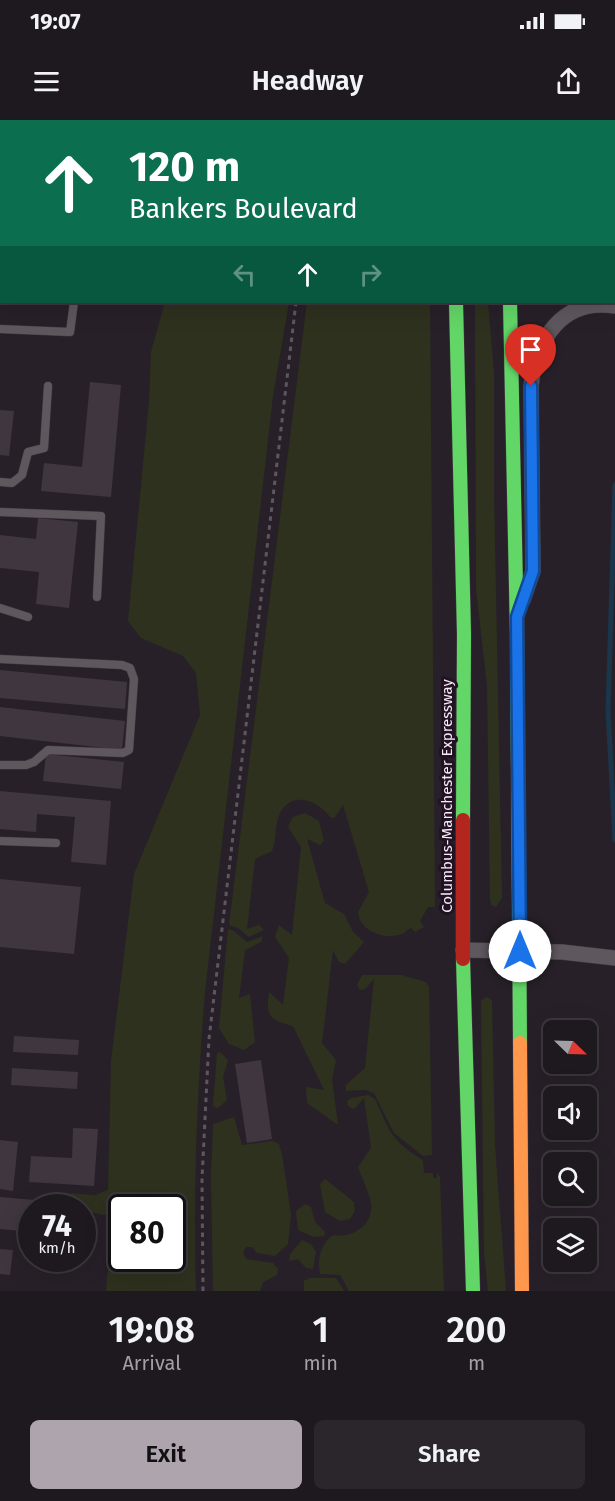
<!DOCTYPE html>
<style>
:root{--surface:#1e181f;--page:#2b252c;--text:#f1f3f6;--muted:#a1a0a4;--line:#3c373d;--accent:#aea4ae}
body{margin:0;font-family:"Fira Sans",sans-serif;background:var(--page);color:var(--text);height:100vh;display:flex;flex-direction:column;font-size:22px;white-space:nowrap}
*{box-sizing:border-box;margin:0}
p{font-size:20px;color:var(--muted)}
.icon{flex:none;width:33px;height:33px;fill:none;stroke:currentColor;stroke-width:2;stroke-linecap:round;stroke-linejoin:round}
.map{position:relative;height:1171px;overflow:hidden}
.panel{display:flex;flex-direction:column;background:var(--surface);flex:1}
.panel>*{flex:none}
.hud{position:absolute;left:0px;top:0px;width:615px;height:183px;box-shadow:0 6px 24px #0002,0 0 0 2px var(--line);background:#0b6e4f;color:#fff;overflow:hidden}
.needle{width:39px;rotate:113deg}
.controls{position:absolute;left:543px;top:900px;display:grid;gap:12px}
.controls a{display:grid;place-items:center;width:54px;height:54px;border-radius:9px;background:var(--surface);box-shadow:0 6px 24px #0002,0 0 0 2px var(--line);font-size:30px}
.speed{position:absolute;left:18px;top:1074px;display:flex;gap:12px;font-size:30px;font-weight:700;text-align:center}
.speed>*{display:grid;place-content:center;width:78px;height:78px;border-radius:50%;background:var(--surface);box-shadow:0 6px 24px #0002,0 0 0 2px var(--line);line-height:1}
.speed small{font-size:15px;font-weight:400}
.speed .limit{border:3px solid #111;border-radius:9px;background:#fff;color:#111}
.pin{position:absolute;display:grid;place-items:center;width:51px;height:51px;color:#fff;margin:-62px -26px;border-radius:50% 50% 50% 0;rotate:-45deg;box-shadow:0 0 6px #0007}
.pin .icon{rotate:45deg}
.me{position:absolute;width:66px;margin:-33px;rotate:0deg;stroke-linejoin:round;filter:drop-shadow(0 0 4px #0008)}
.turn{display:flex;align-items:center;gap:21px;height:126px;padding:0 30px;font-size:27px}
.turn .icon{width:78px;height:78px;stroke-width:2.5}
.turn b{display:block;font-size:42px;line-height:51px}
.lanes{display:flex;align-items:center;height:57px;padding:0 30px;background:#0003;justify-content:center;gap:30px;direction:ltr}
.lanes .off{opacity:.35}
.eta{display:flex;justify-content:space-evenly;align-items:center;height:102px;text-align:center}
.eta b{font-size:36px;font-weight:600;line-height:42px}
.action{display:flex;gap:12px;margin-top:auto;padding:12px 30px}
.action a{flex:1;height:69px;border-radius:9px;background:var(--accent);color:#111;font-size:24px;font-weight:600;line-height:69px;text-align:center}
.action a+a{background:var(--page);color:var(--text)}
.status{display:flex;justify-content:space-between;align-items:center;height:42px;padding:0 30px;background:var(--surface);direction:ltr}
.status svg{height:16px;fill:currentColor}
header{display:flex;justify-content:space-between;align-items:center;height:78px;padding:0 30px;background:var(--surface);font-size:27px;font-weight:600}
.map>svg:first-child{display:block}
.green{fill:#2e311e;fill-rule:evenodd}
.lines{fill:none;stroke-linecap:round;stroke-linejoin:round}
.stream{stroke:#1b364a;stroke-width:5}
.building{fill:#3f363f}
.lane-casing{stroke:#423b42;stroke-width:9}
.street-casing{stroke:#423b42;stroke-width:16}
.fast-casing{stroke:#423b42;stroke-width:15}
.slow-casing{stroke:#423b42;stroke-width:15}
.jam-casing{stroke:#423b42;stroke-width:15}
.path{stroke:#5e575f;stroke-width:3;stroke-dasharray:4.5 4.5;stroke-linecap:butt}
.lane{stroke:#5e575e;stroke-width:8}
.street{stroke:#5e575e;stroke-width:15}
.fast{stroke:#63d668;stroke-width:14}
.slow{stroke:#ff974d;stroke-width:14}
.jam{stroke:#b3261e;stroke-width:14}
.route-casing{stroke:#114b97;stroke-width:15}
.route{stroke:#1a73e8;stroke-width:10}
.labels{text-anchor:middle;stroke-width:6;stroke-linejoin:round;paint-order:stroke}
.street-label{font-size:15px;fill:#f6ebf6;stroke:#221223}
</style>
<div class="status"><b>19:07</b><svg viewBox="0 0 49 12"><path d="M0 12V9h3v3zM5 12V6h3v6zM10 12V3h3v9zM15 12V0h3v12zM26 1h20v11H26zM47 4h2v5h-2z"/></svg></div>
<header><svg class="icon" aria-label="menu" viewBox="0 0 24 24"><path d="M4 6h16M4 12h16M4 18h16"/></svg>Headway<svg class="icon" aria-label="share" viewBox="0 0 24 24"><path d="M12 15V3M7 8l5-5 5 5M5 13v7h14v-7"/></svg></header>
<div class="map">
<svg width="615" height="1171" viewBox="0 0 615 1171">
<rect width="100%" height="100%" fill="#282029"/>
<!-- green -->
<g class="green">
<path d="M165 182H289L273 276 205 872C197 972 193 1071 196 1171H106L111 1119 109 1096 83 1091 82 1088 53 1086 52 1072 95 1075 108 1070 111 941 134 754 200 595 196 553 183 536 141 518 128 501 149 282 151 232ZM122 1088H172V1138H122Z"/>
<path d="M307 182H430L435 787H428L420 801 424 807 415 812 411 808C408 809 406 811 404 813 390 821 359 813 358 792L369 772 343 685 335 697 331 698C317 679 288 669 278 698 275 709 276 721 272 731L255 739 247 809 259 805 264 810 249 817 238 808 229 805Z"/>
<path d="M475 182H488L494 254V375L502 778 496 787 491 785 490 778 487 565 476 469Z"/>
<path d="M305 693 319 701 324 721 320 725 307 719 325 783 344 794 353 812 364 822 345 844 339 842 333 830 322 923 336 940 332 959 338 1005 307 983 306 967 324 970 293 906C271 900 265 898 269 872L283 885 289 838 275 817 279 805 292 815 301 727 288 707 293 697Z"/>
<path d="M228 809 234 811 247 822 263 816 261 822 245 830 239 878 250 874 255 922 244 930 229 924 219 908Z"/>
<path d="M362 855H401L426 862 429 867 432 1035 423 1036 394 1013 374 973 366 970 346 971V965L365 948 374 859 365 869 360 870 357 865Z"/>
<path d="M486 877 492 880 495 1025 506 1171H488L484 1133 481 881Z"/>
<path d="M220 932 228 940 223 957 227 980 218 988 213 986 217 933Z"/>
<path d="M368 975 375 979C390 1012 390 1020 423 1040L424 1053H433V1058H437V1053L440 1057 444 1171H349L340 1155 320 1154C317 1140 320 1125 333 1115 351 1119 374 1105 371 1084 369 1071 362 1059 358 1047L371 1028 364 978 354 989 348 986 347 981 351 978Z"/>
<path d="M234 997 242 1025 272 1021 279 1024 282 1034 291 1095 288 1124 275 1136 257 1133 252 1127H246L243 1133 246 1139 273 1143 278 1149 277 1155 263 1162 260 1171H213L211 1058 213 1004Z"/>
<path d="M325 1059 354 1082 355 1091 350 1099 340 1101 325 1092 320 1064Z"/>
<path d="M305 1084 311 1087 315 1102 325 1112 324 1116 314 1117 298 1110 296 1091Z"/>
<path d="M302 1120 311 1124 316 1132 313 1149 306 1148 298 1139 289 1141 290 1134Z"/>
<path d="M309 1158H336L344 1171H304V1161Z"/>
</g>
<g class="lines">
<!-- stream -->
<path class="stream" d="M615 365 608 590 615 720"/>
</g>
<!-- building -->
<g class="building">
<path d="M90 262 121 265 111 377 41 371 44 343 82 347Z"/>
<path d="M0 290 14 291 9 336 0 335Z"/>
<path d="M38 398 78 402 69 488 36 484 39 452 0 448V415L36 419Z"/>
<path d="M0 550 127 562 125 589 0 578Z"/>
<path d="M0 587 125 601 122 630 0 616Z"/>
<path d="M46 634 124 642 121 669 43 661Z"/>
<path d="M0 671 111 681 106 745 71 742 75 697 37 694 36 712 0 709Z"/>
<path d="M0 759 81 767 74 834 0 827Z"/>
<path d="M14 916 79 920 78 935 13 932Z"/>
<path d="M261 940 272 1019 247 1023 235 944Z"/>
<path d="M12 948 78 952 77 969 11 965Z"/>
<path d="M73 1008 98 1009 94 1066 29 1062 31 1036 72 1038Z"/>
<path d="M0 1020 18 1022 13 1071 0 1069Z"/>
<path d="M0 1077 46 1081V1088H32V1112L0 1109Z"/>
<path d="M0 1129 13 1130 10 1155 0 1154Z"/>
</g>
<g class="lines">
<defs>
<g id="lane">
<path d="M96 2V0"/>
<path d="M151 2V0"/>
<path d="M0 30H2"/>
<path d="M0 156H2"/>
<path d="M0 209 70 212 74 182"/>
<path d="M0 362 12 363 22 355 28 332 44 328 48 266"/>
<path d="M0 392 101 396 97 477"/>
<path d="M0 488 28 497"/>
<path d="M0 539 122 545 130 548 134 559 129 630 123 633 48 630 34 642 26 645H0"/>
<path d="M0 721 56 723"/>
</g>
<g id="street">
<path d="M614 162H615"/>
<path d="M523 480 533 451 531 266C537 218 562 178 615 186"/>
<path d="M463 830 562 832 615 838"/>
</g>
<g id="fast">
<path d="M527 0V2"/>
<path d="M456 182 464 514 463 700"/>
<path d="M510 182 517 515 520 923"/>
<path d="M463 839 473 1171"/>
</g>
<g id="slow">
<path d="M451 0V2"/>
<path d="M520 923 522 1171"/>
</g>
<g id="jam">
<path d="M506 0V2"/>
<path d="M463 839V700"/>
</g>
</defs>
<!-- lane casing -->
<use href="#lane" class="lane-casing"/>
<!-- street casing -->
<use href="#street" class="street-casing"/>
<!-- fast casing -->
<use href="#fast" class="fast-casing"/>
<!-- slow casing -->
<use href="#slow" class="slow-casing"/>
<!-- jam casing -->
<use href="#jam" class="jam-casing"/>
<!-- path -->
<g class="path">
<path d="M320 2V0"/>
<path d="M203 1171 202 1059 209 919 296 182"/>
</g>
<!-- lane -->
<use href="#lane" class="lane"/>
<!-- street -->
<use href="#street" class="street"/>
<!-- fast -->
<use href="#fast" class="fast"/>
<!-- slow -->
<use href="#slow" class="slow"/>
<!-- jam -->
<use href="#jam" class="jam"/>
</g>
<g class="lines">
<defs>
<path id="route" d="M520 831 517 497 533 451 531 266"/>
</defs>
<!-- route casing -->
<use href="#route" class="route-casing"/>
<!-- route -->
<use href="#route" class="route"/>
</g>
<g class="labels">
<!-- street labels -->
<g class="street-label">
<text transform="translate(447 676) rotate(-90)" y="5">Columbus-Manchester Expressway</text>
</g>
</g>
</svg>
<div class="controls">
<a><svg class="needle" viewBox="-14 -14 28 28"><path d="M0-13l5 13h-10z" fill="#e53935"/><path d="M0 13l5-13h-10z" fill="#a1a0a4"/></svg></a>
<a><svg class="icon" aria-label="sound" viewBox="0 0 24 24"><path d="M4 9h4l5-4v14l-5-4H4zM17 9q2 3 0 6"/></svg></a>
<a><svg class="icon" aria-label="search" viewBox="0 0 24 24"><circle cx="10" cy="10" r="6"/><path d="M15 15l6 6"/></svg></a>
<a><svg class="icon" aria-label="layers" viewBox="0 0 24 24"><path d="M12 4l9 5-9 5-9-5zM3 14l9 5 9-5"/></svg></a>
</div>
<div class="speed"><div>74<small>km/h</small></div><div class="limit">80</div></div>
<div class="pin" style="left:531px;top:266px;background:#d93025"><svg class="icon" aria-label="arrive" viewBox="0 0 24 24"><path d="M6 21V4h12l-3 4 3 4H6"/></svg></div>
<svg class="me" style="left:520px;top:831px" viewBox="-20 -20 40 40"><circle r="19" fill="#fff"/><path d="M0-13L10 11 0 6-10 11z" fill="#1a73e8"/></svg>
<div class="hud">
<div class="turn"><svg class="icon" aria-label="ahead" viewBox="0 0 24 24"><path d="M12 20V5M6 11l6-6 6 6"/></svg><div><b>120 m</b>Bankers Boulevard</div></div>
<div class="lanes"><svg class="icon off" aria-label="left" viewBox="0 0 24 24"><path d="M17 20v-9H6M10 6l-5 5 5 5"/></svg><svg class="icon" aria-label="ahead" viewBox="0 0 24 24"><path d="M12 20V5M6 11l6-6 6 6"/></svg><svg class="icon off" aria-label="right" viewBox="0 0 24 24"><path d="M7 20v-9h11M14 6l5 5-5 5"/></svg></div>
</div>
</div>
<section class="panel">
<div class="eta">
<div><b>19:08</b><p>Arrival</p></div>
<div><b>1</b><p>min</p></div>
<div><b>200</b><p>m</p></div>
</div>
<div class="action"><a>Exit</a><a>Share</a></div>
</section>
